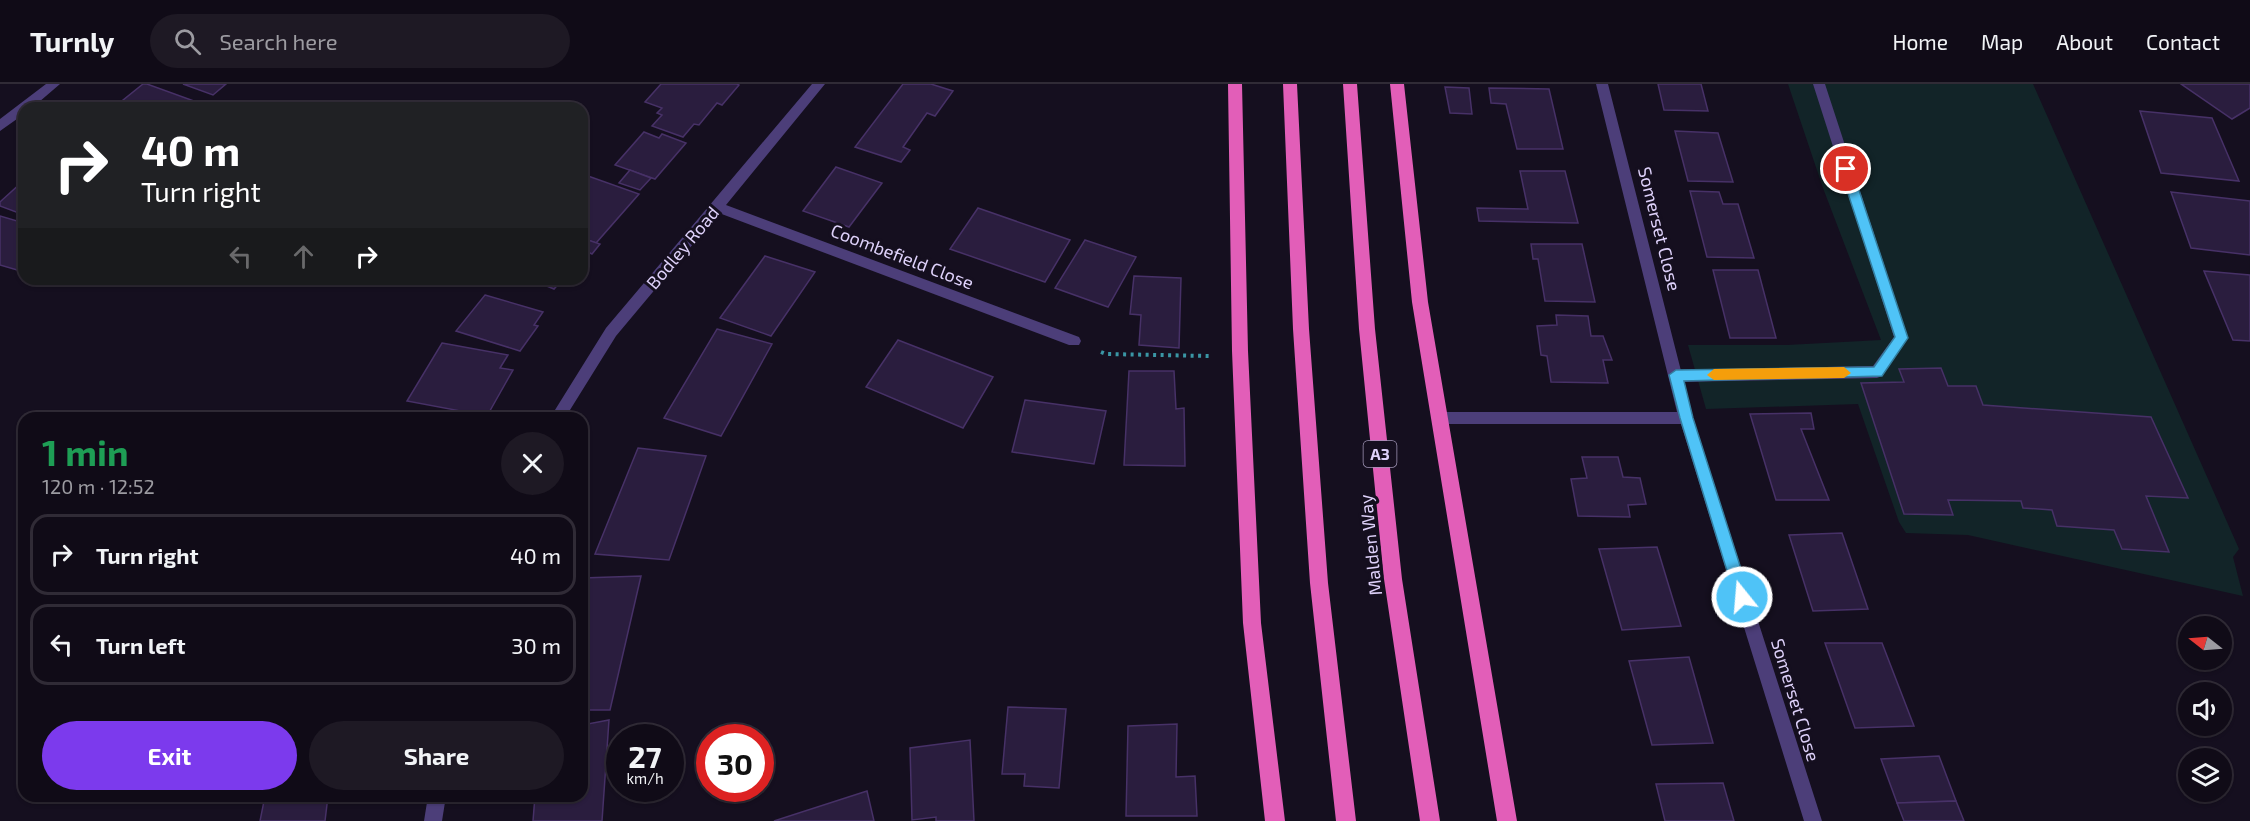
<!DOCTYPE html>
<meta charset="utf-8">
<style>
:root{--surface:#100b17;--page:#1e1924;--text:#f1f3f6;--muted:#9c9ba1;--line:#302b36;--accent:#7c3aed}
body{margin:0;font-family:"Exo 2",sans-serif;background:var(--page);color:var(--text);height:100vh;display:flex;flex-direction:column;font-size:22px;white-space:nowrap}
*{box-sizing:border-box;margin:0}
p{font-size:20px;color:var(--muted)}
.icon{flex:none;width:33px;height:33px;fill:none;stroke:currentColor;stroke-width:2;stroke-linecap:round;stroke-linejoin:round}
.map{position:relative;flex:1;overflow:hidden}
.details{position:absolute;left:18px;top:328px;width:570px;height:390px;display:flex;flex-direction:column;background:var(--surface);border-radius:18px;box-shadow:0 2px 4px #0004,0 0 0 2px var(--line)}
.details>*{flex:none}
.top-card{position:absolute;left:18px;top:18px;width:570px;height:183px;border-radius:18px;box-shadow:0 2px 4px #0004,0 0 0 2px var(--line);background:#202124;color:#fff;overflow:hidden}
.needle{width:39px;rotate:287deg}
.tools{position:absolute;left:2178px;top:532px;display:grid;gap:12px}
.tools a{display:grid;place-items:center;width:54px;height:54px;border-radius:50%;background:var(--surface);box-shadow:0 2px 4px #0004,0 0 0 2px var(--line);font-size:30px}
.speed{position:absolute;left:606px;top:640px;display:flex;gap:12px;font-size:30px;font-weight:700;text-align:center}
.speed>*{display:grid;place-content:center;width:78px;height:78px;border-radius:50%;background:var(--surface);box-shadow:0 2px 4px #0004,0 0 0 2px var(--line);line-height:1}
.speed small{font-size:15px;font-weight:400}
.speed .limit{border:9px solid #d22;background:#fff;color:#111}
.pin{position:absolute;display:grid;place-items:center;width:51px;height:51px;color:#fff;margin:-26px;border:3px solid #fff;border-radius:50%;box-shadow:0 2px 6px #0007}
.me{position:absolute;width:66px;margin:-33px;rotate:343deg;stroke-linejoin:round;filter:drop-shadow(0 0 4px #0008)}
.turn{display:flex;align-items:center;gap:21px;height:126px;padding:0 24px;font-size:27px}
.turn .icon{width:78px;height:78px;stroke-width:2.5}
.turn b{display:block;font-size:42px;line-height:51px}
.lanes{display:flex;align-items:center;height:57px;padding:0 24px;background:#0003;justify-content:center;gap:30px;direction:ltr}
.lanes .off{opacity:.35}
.round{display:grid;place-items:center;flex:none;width:63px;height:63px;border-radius:32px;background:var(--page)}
.head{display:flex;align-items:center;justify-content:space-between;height:102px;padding:0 24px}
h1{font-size:36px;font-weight:700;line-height:45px;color:#1e9e55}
.cta{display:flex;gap:12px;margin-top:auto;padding:12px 24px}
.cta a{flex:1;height:69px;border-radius:36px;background:var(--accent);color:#fff;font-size:24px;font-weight:700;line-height:69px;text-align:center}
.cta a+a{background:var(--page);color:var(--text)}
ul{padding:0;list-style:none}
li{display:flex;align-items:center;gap:18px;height:81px;margin:0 12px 9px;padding:0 12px;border:3px solid var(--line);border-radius:18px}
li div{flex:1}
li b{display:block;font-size:22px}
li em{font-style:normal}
header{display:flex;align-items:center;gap:36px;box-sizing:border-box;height:84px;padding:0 30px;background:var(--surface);border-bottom:2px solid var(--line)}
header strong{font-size:28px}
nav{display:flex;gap:33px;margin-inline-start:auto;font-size:21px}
.search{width:420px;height:54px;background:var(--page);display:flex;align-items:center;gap:15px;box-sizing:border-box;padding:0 21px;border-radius:33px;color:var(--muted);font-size:22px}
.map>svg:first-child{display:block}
.green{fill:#122428}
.building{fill:#2a1d3e;stroke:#473167;stroke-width:1.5}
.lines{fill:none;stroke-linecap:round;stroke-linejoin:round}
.path{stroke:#3a96a5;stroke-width:4;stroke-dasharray:3 4.5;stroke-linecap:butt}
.service{fill:#4c3e79;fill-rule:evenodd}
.minor{fill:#4c3e79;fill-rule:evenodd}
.trunk{fill:#e25eb8;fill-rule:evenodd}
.route{fill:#4fc3f7;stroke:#337fa1;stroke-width:1.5}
.slow{fill:#f59e0b}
.labels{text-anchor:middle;stroke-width:6;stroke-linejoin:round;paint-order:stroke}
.shield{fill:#150f1f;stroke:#a297b8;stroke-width:1.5}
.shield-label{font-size:16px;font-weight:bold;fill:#ded1fa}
.street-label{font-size:18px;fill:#ded1fa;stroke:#150f1f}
</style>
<header>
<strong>Turnly</strong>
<div class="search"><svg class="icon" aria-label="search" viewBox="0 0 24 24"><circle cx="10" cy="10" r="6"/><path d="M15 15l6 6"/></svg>Search here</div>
<nav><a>Home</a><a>Map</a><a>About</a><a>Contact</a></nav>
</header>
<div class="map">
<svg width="2250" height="737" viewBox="0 0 2250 737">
<rect width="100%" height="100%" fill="#150f1f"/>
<!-- green -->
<path class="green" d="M1788 0H2033L2239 465 2233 473 2243 512 1968 451 1906 449 1899 438 1858 320 1706 325 1688 261H1787L1881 256 1823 104Z"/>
<!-- building -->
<g class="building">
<path d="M143 0H147L194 17 186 24H108L115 18 118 20Z"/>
<path d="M183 0H226L213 11Z"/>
<path d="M661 0H737L739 1 722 21 717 19 699 41 694 40 683 53 652 42 662 31 657 29 662 24 645 18Z"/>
<path d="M903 0H931L953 7 935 32 927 29 903 63 910 66 901 78 855 63Z"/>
<path d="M1658 0H1701L1708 27 1664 26Z"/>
<path d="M2181 0H2250V24L2232 35Z"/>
<path d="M1445 3 1469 4 1472 30 1450 29Z"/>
<path d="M1489 4 1549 5 1563 65H1517L1506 20 1491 19Z"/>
<path d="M2140 27 2212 34 2239 97 2161 89Z"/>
<path d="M1675 47 1718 49 1733 98 1688 97Z"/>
<path d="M644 48 659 54 662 50 686 59 655 95 615 81Z"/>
<path d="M836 83 882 99 849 143 803 127Z"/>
<path d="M630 86 651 94 640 106 619 99Z"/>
<path d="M1520 87H1565L1578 139 1479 137 1477 124 1528 125Z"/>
<path d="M588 92 639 110 596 159 582 154V98Z"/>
<path d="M24 93V131L0 122V118L23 97 20 96Z"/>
<path d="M1690 107 1719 108 1723 120H1738L1754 174 1707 173Z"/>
<path d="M2171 108 2250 117V171L2191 164Z"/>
<path d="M978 124 1070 156 1045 198 950 165Z"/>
<path d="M0 132 24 139V188L0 181Z"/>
<path d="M582 154 600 160 592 170 588 168 582 174Z"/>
<path d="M1085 156 1136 173 1108 223 1055 204Z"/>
<path d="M1531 160H1582L1595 218 1545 217 1538 175H1533Z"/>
<path d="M765 172 815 188 771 252 720 234Z"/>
<path d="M1713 186H1758L1776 254H1730Z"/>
<path d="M2204 187 2250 191V257L2233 256Z"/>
<path d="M1134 192 1181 194 1179 264 1139 261 1141 231 1130 230Z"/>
<path d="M530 195H563L554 205Z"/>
<path d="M485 211 543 228 534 241 538 242 520 267 456 247Z"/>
<path d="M1556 231 1588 232 1591 252H1603L1612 276H1603L1608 299 1551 298 1547 272 1541 271 1537 242 1557 241Z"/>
<path d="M717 245 772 260 721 352 664 334Z"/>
<path d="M898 256 993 293 963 344 866 303Z"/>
<path d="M442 259 508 271 500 284 513 286 487 332 407 317Z"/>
<path d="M1941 284 1948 302H1976L1983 321 2151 333 2188 414 2146 412 2169 468 2122 465 2114 446 2057 442 2052 426 2023 424 2021 417 1948 416 1953 431 1904 430 1861 299 1904 298 1899 285Z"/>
<path d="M1129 287H1174L1176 325 1184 324 1185 382 1124 381Z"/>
<path d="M1025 316 1106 327 1094 380 1012 368Z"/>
<path d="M387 327 459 332 458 334H384Z"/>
<path d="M1811 329 1814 345H1801L1829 416H1776L1750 330Z"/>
<path d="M638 364 706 372 669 476 595 470Z"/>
<path d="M1582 373H1618L1623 393 1640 394 1646 420 1628 421 1630 433 1578 432 1571 395 1587 394Z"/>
<path d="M1842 449 1868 525 1813 527 1789 451Z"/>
<path d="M1657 463 1681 542 1622 546 1599 465Z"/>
<path d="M641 492 610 626H582V494Z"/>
<path d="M1825 559H1882L1914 642 1855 644Z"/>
<path d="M1689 573 1713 659 1652 661 1629 577Z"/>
<path d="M1008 623 1066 625 1059 704 1024 702 1025 690H1002Z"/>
<path d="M609 636 602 737H533L535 712H582V641Z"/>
<path d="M1177 640 1176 693 1195 692 1197 732H1126L1128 642Z"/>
<path d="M970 656 974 737H936V733L912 736 910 664Z"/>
<path d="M1939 672 1956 717 1897 719 1881 675Z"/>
<path d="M1723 699 1734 737H1665L1656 700Z"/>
<path d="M867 707 874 737H774Z"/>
<path d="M265 712H328L325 737H260Z"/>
<path d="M1956 717 1964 737H1904L1897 719Z"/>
</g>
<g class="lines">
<!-- path -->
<path class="path" d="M1101 268 1106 270 1210 272"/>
<!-- service -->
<path class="service" d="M1813 0H1825L1908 254 1882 292 1877 294 1676 298 1671 296 1669 292 1671 288 1676 286 1873 282 1894 253Z"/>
<!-- minor -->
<g class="minor">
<path d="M46 0H60L32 24H24V30L0 47V35Z"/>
<path d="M812 0H825L726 121 1079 253 1081 257 1079 261H1069L719 129 616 252 565 334H550L606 244Z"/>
<path d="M1596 0H1608L1693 334 1822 737H1804L1681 340H1439L1434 338 1432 334 1434 330 1439 328H1677Z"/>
<path d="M428 712H446L442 737H424Z"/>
</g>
<!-- trunk -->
<g class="trunk">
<path d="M1228 0H1242L1248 267 1261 539 1285 737H1265L1243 539 1232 267Z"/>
<path d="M1283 0H1297L1309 245 1328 499 1356 737H1336L1310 499 1293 245Z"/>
<path d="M1343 0H1357L1375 245 1402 495 1440 737H1420L1384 495 1359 245Z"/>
<path d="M1390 0H1404L1428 218 1517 737H1497L1412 218Z"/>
</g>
</g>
<!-- route -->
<path class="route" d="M1846 80 1852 85 1908 254 1882 292 1684 297 1693 334 1750 513 1748 518 1742 520 1737 518 1735 513 1680 334 1669 291 1676 286 1874 283 1895 253 1840 85Z"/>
<!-- slow -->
<path class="slow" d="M1844 283 1851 289 1844 294 1714 296 1707 291 1714 285Z"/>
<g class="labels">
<!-- shield labels -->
<rect class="shield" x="1363.5" y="357" width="33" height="26" rx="4.5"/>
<g class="shield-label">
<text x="1380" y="376">A3</text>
</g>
<!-- street labels -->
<g class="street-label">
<text transform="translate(1659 145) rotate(76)" y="6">Somerset Close</text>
<text transform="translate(683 164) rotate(-50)" y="6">Bodley Road</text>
<text transform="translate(902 173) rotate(21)" y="6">Coombefield Close</text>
<text transform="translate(1371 461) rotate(-96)" y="6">Malden Way</text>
<text transform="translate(1795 616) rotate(73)" y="6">Somerset Close</text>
</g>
</g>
</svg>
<div class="tools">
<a><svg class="needle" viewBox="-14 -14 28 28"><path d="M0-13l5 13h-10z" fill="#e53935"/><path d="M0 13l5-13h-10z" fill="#9c9ba1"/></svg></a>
<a><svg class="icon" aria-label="sound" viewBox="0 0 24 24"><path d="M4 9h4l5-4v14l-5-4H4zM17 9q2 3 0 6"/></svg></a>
<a><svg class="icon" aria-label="layers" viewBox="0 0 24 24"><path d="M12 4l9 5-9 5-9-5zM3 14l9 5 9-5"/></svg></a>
</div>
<div class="speed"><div>27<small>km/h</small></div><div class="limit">30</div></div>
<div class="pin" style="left:1846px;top:85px;background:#d93025"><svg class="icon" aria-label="arrive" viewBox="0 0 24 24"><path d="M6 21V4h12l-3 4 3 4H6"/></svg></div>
<svg class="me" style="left:1742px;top:513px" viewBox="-20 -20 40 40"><circle r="17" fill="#4fc3f7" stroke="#fff" stroke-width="3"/><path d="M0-11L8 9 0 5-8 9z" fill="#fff"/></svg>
<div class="top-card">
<div class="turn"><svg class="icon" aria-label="right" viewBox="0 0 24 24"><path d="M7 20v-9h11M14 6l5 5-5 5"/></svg><div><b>40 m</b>Turn right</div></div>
<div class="lanes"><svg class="icon off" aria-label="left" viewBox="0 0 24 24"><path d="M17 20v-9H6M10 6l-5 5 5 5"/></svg><svg class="icon off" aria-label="ahead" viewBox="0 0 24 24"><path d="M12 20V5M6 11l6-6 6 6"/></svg><svg class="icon" aria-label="right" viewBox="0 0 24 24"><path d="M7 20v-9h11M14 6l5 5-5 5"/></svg></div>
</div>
<section class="details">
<div class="head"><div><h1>1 min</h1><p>120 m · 12:52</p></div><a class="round"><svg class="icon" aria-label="close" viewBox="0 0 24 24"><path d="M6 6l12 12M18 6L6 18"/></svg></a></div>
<ul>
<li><svg class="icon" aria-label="right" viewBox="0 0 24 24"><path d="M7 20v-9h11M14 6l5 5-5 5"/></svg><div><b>Turn right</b></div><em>40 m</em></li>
<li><svg class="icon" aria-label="left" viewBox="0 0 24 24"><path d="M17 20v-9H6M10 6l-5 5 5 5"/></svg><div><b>Turn left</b></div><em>30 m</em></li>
</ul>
<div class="cta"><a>Exit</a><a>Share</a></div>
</section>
</div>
